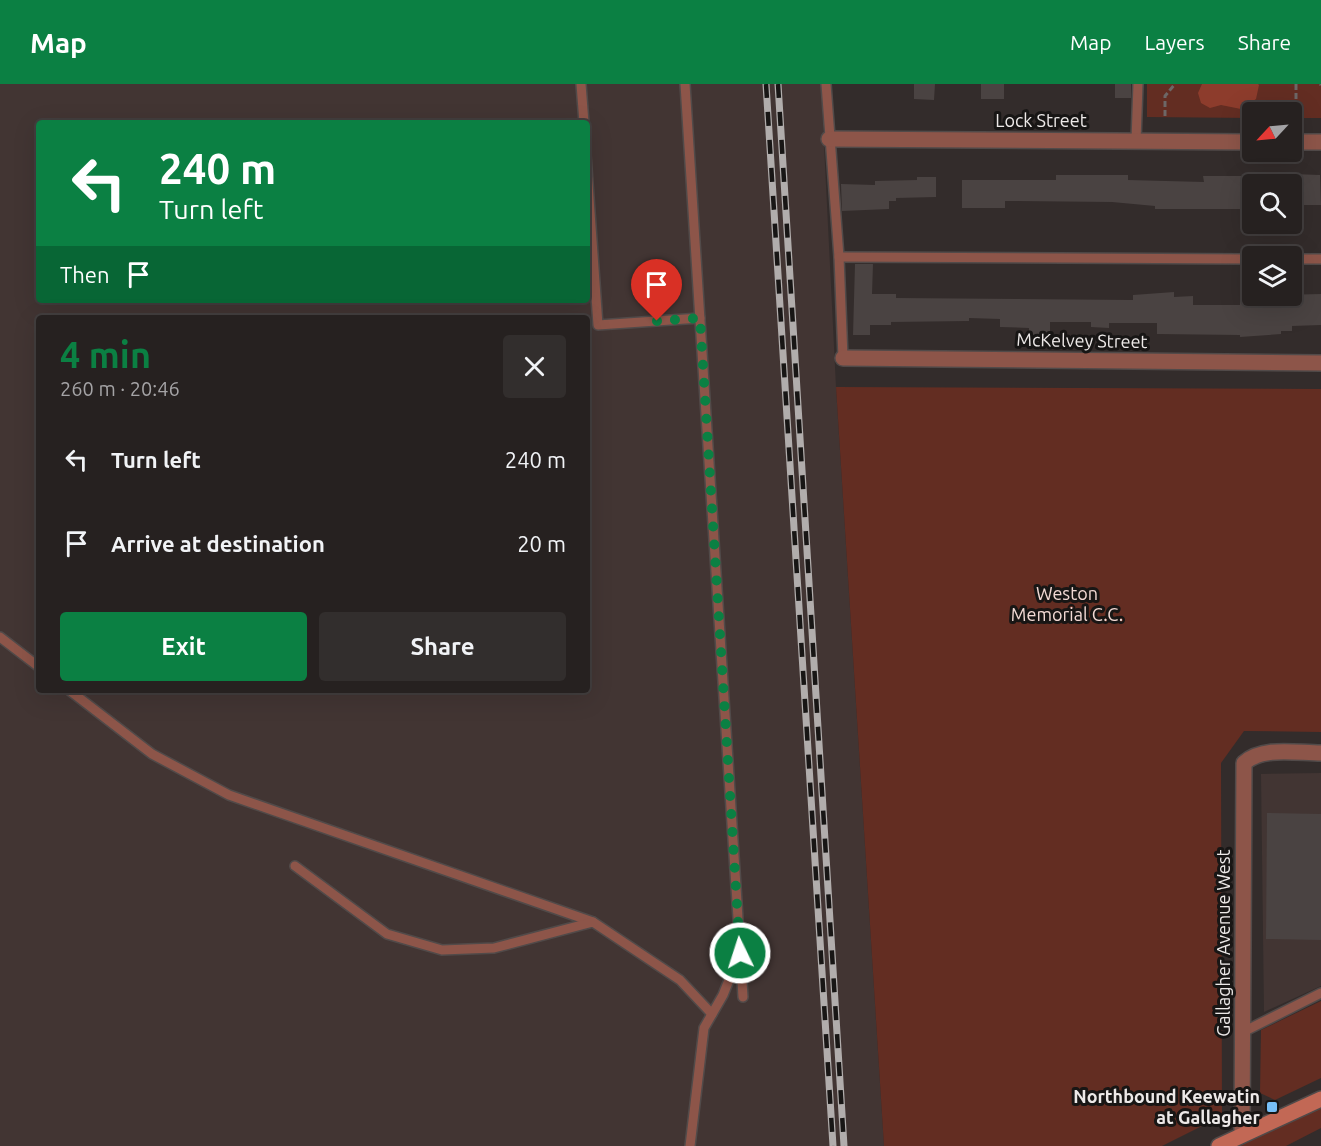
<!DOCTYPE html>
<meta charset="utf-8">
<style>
:root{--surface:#262120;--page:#322e2d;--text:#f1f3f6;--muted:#a4a3a5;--line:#423e3e;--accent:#0b8043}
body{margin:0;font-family:Ubuntu,sans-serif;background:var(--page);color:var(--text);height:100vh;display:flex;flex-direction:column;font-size:22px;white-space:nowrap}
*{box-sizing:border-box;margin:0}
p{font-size:20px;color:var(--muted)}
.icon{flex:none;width:33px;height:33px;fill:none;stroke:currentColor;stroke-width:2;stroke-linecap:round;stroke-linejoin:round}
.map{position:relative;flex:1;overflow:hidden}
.side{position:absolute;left:36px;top:231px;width:554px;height:378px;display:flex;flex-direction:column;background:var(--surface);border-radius:6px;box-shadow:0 6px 24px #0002,0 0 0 2px var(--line)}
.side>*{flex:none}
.banner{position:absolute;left:36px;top:36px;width:554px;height:183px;border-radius:6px;box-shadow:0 6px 24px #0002,0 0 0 2px var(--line);background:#0b8043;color:#fff;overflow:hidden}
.needle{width:39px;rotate:244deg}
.tools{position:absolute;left:1242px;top:18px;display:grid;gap:12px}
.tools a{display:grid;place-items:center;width:60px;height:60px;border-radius:6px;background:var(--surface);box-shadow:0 6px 24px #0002,0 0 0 2px var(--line);font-size:30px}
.pin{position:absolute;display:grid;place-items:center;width:51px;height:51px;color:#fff;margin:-62px -26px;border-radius:50% 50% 50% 0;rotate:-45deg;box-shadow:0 0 6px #0007}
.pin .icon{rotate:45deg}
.me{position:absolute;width:66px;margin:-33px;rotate:356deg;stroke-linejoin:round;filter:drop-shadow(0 0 4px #0008)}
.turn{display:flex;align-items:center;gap:21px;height:126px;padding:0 24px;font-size:27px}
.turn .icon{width:78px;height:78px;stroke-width:2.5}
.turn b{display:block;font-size:42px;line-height:51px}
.then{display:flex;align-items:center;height:57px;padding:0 24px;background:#0003;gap:12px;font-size:22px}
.round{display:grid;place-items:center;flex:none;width:63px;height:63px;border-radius:6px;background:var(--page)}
.headline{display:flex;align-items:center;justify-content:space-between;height:102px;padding:0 24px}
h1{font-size:36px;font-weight:700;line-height:45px;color:var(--accent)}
.button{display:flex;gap:12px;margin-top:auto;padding:12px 24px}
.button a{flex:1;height:69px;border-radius:6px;background:var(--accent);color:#fff;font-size:24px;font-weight:700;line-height:69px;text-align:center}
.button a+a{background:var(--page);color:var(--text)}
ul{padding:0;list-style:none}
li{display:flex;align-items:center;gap:18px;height:84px;padding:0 24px}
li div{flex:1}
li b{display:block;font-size:22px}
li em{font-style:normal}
header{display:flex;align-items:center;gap:36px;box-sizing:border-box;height:84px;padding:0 30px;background:var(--accent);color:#fff}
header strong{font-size:28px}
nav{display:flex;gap:33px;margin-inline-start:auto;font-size:21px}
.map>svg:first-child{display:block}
.built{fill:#423533;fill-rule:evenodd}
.green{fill:#632d22}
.water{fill:#8d3c2c}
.building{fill:#4a4342}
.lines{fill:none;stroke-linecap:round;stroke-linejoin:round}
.lane-casing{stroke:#514a49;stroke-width:12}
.street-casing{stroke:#514a49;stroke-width:18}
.secondary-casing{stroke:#514a49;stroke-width:18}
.path{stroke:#6d6766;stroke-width:3;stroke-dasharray:6 3;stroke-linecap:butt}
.lane{stroke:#8d5549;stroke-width:9}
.street{stroke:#8d5549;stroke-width:15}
.secondary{stroke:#c26855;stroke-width:15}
.rail-casing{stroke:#b1adac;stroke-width:7}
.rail{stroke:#181615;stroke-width:4.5;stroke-dasharray:14;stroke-linecap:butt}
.route{stroke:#0b8043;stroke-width:10;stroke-dasharray:0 18}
.poi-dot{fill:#77bff7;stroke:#181615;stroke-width:2}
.labels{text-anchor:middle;stroke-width:6;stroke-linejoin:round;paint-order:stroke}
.street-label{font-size:18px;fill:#ede9e8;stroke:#181615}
.park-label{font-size:18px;fill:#f2d9d4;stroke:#181615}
.poi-label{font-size:18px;font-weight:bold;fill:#ede9e8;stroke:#181615;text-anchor:end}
</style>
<header>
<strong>Map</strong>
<nav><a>Map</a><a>Layers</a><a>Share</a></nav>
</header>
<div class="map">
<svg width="1321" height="1062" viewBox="0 0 1321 1062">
<rect width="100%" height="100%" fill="#332c2b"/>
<!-- built -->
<g class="built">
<path d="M0 0H821L836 303 884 1062H0ZM39 39H586V216H39ZM39 234H586V606H39Z"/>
<path d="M1321 689V902L1264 928 1261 690Z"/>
</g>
<!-- green -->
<g class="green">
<path d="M1147 0H1321V34H1292V28H1252V34L1147 33Z"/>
<path d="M836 303 1321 305V648L1244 647 1221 679 1222 1032 1162 1062H884Z"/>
<path d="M1321 917V994L1275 1016 1260 1009 1261 946Z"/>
<path d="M1321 1023V1044L1286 1062H1240Z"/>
</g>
<!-- water -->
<path class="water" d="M1202 0H1258L1259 1 1256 15 1241 25 1221 21 1210 24 1201 19 1198 9Z"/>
<!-- building -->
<g class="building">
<path d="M914 0H935L934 16 914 15Z"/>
<rect x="981" y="0" width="23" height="15"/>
<rect x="1115" y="0" width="16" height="14"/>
<path d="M1292 90 1320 91 1321 121H1292Z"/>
<path d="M1056 91H1128V96L1204 98 1203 92H1252V125H1155V122L1112 118 1005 117V124H962V96H1056Z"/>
<path d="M917 93H936V113L896 114V117H889V125L842 127 841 100 875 101V97L917 96Z"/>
<path d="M855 180H873L872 210H896V214L1133 216V211L1174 208V213L1193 212V221H1240V212L1321 210V241L1292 242V247H1281V250L1240 253V251L1157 250V239H1109V244L1091 243V238H1050V252H1029V244L1000 243V235L969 234V237L891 238V241H870V251H853Z"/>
<path d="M1267 729 1321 730V856L1266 855Z"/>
</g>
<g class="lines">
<defs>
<g id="lane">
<path d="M581 0 584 39"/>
<path d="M685 0 743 913"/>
<path d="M826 0 839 173 843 274"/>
<path d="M1136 57 1138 0"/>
<path d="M586 71 598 241 700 234"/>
<path d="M839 173 1252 175"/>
<path d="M1292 175H1321"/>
<path d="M0 553 39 583"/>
<path d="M69 606 152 670 229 711 593 838"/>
<path d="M295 782 387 850 442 866 494 864 593 838 680 896 712 930"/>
<path d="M1243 948 1321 909"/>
<path d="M690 1062 704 944 723 911 739 871"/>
</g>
<g id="street">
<path d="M829 55 1252 58"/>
<path d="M1292 58H1321"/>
<path d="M843 274 1321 279"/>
<path d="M1242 1051 1244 679C1263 662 1296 669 1321 669"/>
</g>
<path id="secondary" d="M1219 1062 1321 1015"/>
</defs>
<!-- lane casing -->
<use href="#lane" class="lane-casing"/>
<!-- street casing -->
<use href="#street" class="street-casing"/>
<!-- secondary casing -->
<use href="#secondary" class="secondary-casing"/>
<!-- path -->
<g class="path">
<path d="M1320 0 1321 1"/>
<path d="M1165 32V12L1175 0"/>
<path d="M1296 33V0"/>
</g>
<!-- lane -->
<use href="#lane" class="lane"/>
<!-- street -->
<use href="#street" class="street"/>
<!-- secondary -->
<use href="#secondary" class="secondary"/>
<defs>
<g id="rail">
<path d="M766 0 833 1062"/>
<path d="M778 0 844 1062"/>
</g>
</defs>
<!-- rail casing -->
<use href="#rail" class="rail-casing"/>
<!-- rail -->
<use href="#rail" class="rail"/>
</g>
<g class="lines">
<!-- route -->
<path class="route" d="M657 237 700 234 740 869"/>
</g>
<!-- markers -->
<rect class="poi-dot" x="1266" y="1017" width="12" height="12" rx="3"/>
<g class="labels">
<!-- street labels -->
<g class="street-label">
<text x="1041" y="43">Lock Street</text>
<text transform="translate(1082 257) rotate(1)" y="6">McKelvey Street</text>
<text transform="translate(1224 859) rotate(-90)" y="6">Gallagher Avenue West</text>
</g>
<!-- park labels -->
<g class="park-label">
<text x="1067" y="516">Weston<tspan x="1067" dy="21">Memorial C.C.</tspan></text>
</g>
<!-- poi labels -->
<g class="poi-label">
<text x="1260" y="1019">Northbound Keewatin<tspan x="1260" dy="21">at Gallagher</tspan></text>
</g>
</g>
</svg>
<div class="tools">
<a><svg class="needle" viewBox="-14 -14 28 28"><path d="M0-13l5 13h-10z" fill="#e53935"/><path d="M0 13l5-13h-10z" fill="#a4a3a5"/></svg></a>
<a><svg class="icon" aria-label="search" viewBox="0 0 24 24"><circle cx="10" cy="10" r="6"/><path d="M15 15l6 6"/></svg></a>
<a><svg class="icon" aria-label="layers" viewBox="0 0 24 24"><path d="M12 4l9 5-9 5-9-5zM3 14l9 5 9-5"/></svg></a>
</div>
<div class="pin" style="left:657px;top:237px;background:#d93025"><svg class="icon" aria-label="arrive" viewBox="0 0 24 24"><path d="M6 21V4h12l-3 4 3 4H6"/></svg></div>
<svg class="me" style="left:740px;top:869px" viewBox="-20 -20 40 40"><circle r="17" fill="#0b8043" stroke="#fff" stroke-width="3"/><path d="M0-11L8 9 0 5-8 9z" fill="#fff"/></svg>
<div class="banner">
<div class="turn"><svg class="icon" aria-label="left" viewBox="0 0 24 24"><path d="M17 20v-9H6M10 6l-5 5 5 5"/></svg><div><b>240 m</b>Turn left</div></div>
<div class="then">Then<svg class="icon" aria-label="arrive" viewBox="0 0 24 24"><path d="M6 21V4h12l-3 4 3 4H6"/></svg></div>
</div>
<section class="side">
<div class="headline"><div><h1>4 min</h1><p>260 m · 20:46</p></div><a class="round"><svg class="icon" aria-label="close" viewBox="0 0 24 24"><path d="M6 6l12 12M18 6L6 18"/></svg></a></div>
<ul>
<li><svg class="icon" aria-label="left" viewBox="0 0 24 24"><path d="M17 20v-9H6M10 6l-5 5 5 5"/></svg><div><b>Turn left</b></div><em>240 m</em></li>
<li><svg class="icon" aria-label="arrive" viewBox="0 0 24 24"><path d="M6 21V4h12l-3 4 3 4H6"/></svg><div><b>Arrive at destination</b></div><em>20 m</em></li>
</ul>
<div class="button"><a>Exit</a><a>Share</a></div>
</section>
</div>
